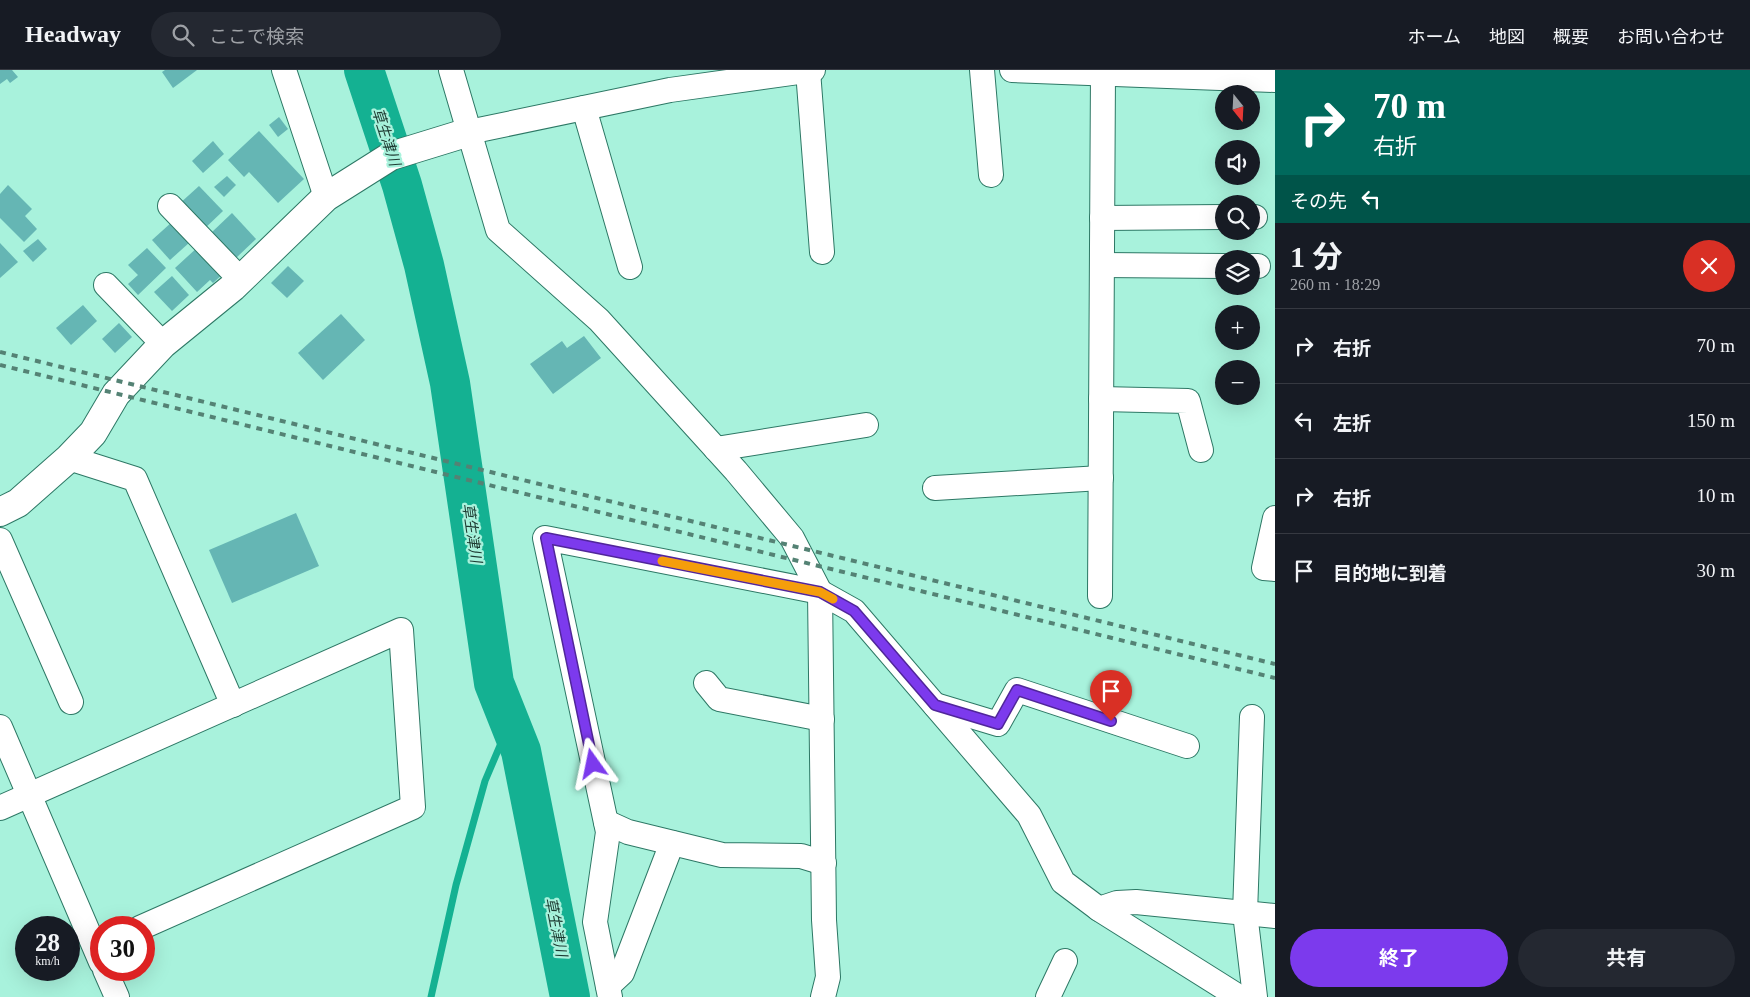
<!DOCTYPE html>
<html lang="ja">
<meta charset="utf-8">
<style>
:root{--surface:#171b24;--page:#242831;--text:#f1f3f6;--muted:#9ea1a6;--line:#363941;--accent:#7c3aed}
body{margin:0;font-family:"Times New Roman","Noto Sans JP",serif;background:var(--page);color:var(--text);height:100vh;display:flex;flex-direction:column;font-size:19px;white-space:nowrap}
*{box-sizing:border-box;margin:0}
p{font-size:16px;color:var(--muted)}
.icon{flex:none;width:28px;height:28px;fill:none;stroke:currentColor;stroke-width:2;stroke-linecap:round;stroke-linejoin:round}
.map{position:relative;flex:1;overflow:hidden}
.panel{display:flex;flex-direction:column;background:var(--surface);width:475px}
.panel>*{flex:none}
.top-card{background:#00695c;color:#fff;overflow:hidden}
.needle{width:32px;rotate:162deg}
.controls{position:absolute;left:1215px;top:15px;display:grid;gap:10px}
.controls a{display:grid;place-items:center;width:45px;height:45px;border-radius:50%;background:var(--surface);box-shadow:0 5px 20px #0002;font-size:25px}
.speed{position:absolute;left:15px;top:846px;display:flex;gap:10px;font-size:25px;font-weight:700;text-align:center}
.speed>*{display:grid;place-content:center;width:65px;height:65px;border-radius:50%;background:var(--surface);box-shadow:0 5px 20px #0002;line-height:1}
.speed small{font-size:12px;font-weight:400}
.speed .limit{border:8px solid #d22;background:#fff;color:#111}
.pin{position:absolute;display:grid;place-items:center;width:42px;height:42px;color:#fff;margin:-51px -21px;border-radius:50% 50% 50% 0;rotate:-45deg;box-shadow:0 0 5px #0007}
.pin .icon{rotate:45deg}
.me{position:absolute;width:55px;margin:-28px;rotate:348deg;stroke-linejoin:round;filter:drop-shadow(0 0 4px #0008)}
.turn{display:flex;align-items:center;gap:18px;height:105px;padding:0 15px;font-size:22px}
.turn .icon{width:65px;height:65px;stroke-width:2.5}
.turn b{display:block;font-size:35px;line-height:42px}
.then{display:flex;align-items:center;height:48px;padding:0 15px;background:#0003;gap:10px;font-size:19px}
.round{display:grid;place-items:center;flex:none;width:52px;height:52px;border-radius:26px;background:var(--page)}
.head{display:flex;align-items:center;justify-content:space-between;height:85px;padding:0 15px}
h1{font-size:30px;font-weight:700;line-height:38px}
.action{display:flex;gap:10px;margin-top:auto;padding:10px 15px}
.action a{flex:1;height:58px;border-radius:30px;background:var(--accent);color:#fff;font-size:20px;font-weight:700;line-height:58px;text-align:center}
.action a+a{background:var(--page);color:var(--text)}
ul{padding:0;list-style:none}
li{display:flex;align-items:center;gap:15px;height:75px;padding:0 15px;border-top:1px solid var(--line)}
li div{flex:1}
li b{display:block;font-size:19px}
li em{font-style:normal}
header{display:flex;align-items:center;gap:30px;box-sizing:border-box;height:70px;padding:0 25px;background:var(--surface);border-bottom:1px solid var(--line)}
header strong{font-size:24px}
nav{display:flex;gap:28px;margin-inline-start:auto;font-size:18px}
.search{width:350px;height:45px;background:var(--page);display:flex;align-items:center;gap:12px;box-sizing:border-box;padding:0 18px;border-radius:28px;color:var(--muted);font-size:19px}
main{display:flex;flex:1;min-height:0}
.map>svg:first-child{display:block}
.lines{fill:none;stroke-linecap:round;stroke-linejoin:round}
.stream{stroke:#14b192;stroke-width:7}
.river{stroke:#14b192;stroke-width:40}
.building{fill:#65b6b4}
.minor-casing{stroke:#2d7865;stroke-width:26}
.tertiary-casing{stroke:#2d7865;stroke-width:30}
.minor{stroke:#fff;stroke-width:24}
.tertiary{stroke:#fff;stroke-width:28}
.rail{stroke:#548274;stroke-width:4;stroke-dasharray:6 6;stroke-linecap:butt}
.route-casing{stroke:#51269a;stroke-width:12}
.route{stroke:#7c3aed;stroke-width:9}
.slow{stroke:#f59e0b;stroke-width:9}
.labels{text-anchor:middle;stroke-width:4.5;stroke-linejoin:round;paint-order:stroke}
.water-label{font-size:15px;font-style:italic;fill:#1d3931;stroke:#a8f2dc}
</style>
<header>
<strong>Headway</strong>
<div class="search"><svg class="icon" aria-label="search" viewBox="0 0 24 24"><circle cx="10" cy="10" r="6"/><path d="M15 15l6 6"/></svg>ここで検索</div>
<nav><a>ホーム</a><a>地図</a><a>概要</a><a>お問い合わせ</a></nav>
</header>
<main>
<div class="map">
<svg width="1275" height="927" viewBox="0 0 1275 927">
<rect width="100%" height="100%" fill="#a8f2dc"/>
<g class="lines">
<!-- stream -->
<path class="stream" d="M431 927 456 815 485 711 510 652"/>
<!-- river -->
<path class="river" d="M364 0 402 115 424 195 450 313 494 613 521 681 570 927"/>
</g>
<!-- building -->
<g class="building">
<path d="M0 0H12L18 7 10 13 7 9 0 14Z"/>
<path d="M165 0H197L173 18 162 2Z"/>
<path d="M279 47 288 59 278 67 269 55Z"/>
<path d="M259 61 304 109 278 133 249 102 244 107 228 90Z"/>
<path d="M213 71 224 84 203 103 192 91Z"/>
<path d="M227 106 236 115 224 127 214 117Z"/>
<path d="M8 115 32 139 25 146 37 159 24 172 0 148V124Z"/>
<path d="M199 116 223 141 202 161 178 135Z"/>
<path d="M232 143 256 169 236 188 211 163Z"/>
<path d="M172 152 190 172 170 190 152 170Z"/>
<path d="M38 169 47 179 33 192 23 181Z"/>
<path d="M0 173 18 192 0 208Z"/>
<path d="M199 176 224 203 213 213 210 210 197 222 175 198Z"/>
<path d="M147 178 166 198 138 225 128 214 138 205 128 195Z"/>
<path d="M288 196 304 211 287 228 271 213Z"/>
<path d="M172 206 189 225 172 241 154 222Z"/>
<path d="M83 235 97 251 71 275 56 258Z"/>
<path d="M341 244 365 270 323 310 298 283Z"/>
<path d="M119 253 132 267 115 283 102 269Z"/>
<path d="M584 266 601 288 553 324 530 294 562 271 567 278Z"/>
<path d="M296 443 319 496 232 533 209 480Z"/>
</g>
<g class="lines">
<defs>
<g id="minor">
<path d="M284 0 326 127"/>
<path d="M451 0 498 160 599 250 736 401 792 468 820 522 824 850 828 907 823 927"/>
<path d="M982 0 991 105"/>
<path d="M1012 0 1275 10"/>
<path d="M808 1 822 182"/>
<path d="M584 38 630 197"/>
<path d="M469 62 670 20 813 0"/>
<path d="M170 136 241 210"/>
<path d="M1251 147H1255"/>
<path d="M1102 148 1224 147"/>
<path d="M1102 195 1224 196"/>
<path d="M1251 196H1258"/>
<path d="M106 215 163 274"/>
<path d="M1101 329 1188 331 1201 380"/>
<path d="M716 379 866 355"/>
<path d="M69 388 135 409 233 635"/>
<path d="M935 418 1101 408"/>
<path d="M1275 448 1264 498 1275 499"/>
<path d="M0 470 71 632"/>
<path d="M1100 526 1103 3"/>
<path d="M706 613 719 629 822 649"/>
<path d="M935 635 998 654 1017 620 1187 676"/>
<path d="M1252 647 1245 843 1255 927"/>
<path d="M0 657 101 892"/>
<path d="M0 738 401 560 413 737 140 858"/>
<path d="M606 752 628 762 722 785 801 786 824 793"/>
<path d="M1099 839 1239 927"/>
<path d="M105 900 117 927"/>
<path d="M608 916 622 903 672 773"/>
<path d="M610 927 595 852 608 762 545 468 820 522 854 541 1029 745 1063 812 1099 839 1117 833 1136 832 1275 846"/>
<path d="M1048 927 1065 891"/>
</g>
<path id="tertiary" d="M0 442 18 433 69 388 93 363 116 324 163 274 233 217 326 127 391 86 469 62"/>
</defs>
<!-- minor casing -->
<use href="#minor" class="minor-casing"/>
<!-- tertiary casing -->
<use href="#tertiary" class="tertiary-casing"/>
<!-- minor -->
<use href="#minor" class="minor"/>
<!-- tertiary -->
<use href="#tertiary" class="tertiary"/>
<!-- rail -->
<g class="rail">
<path d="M0 282 1275 594"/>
<path d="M0 295 1275 608"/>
</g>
</g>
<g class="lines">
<defs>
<path id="route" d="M593 694 546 468 820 522 854 541 935 635 998 654 1017 620 1111 651"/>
</defs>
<!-- route casing -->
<use href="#route" class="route-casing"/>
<!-- route -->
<use href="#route" class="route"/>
<!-- slow -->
<path class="slow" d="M662 491 820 522 833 529"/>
</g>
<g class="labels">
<!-- water labels -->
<g class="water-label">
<text transform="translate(386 67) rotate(72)" y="5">草生津川</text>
<text transform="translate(472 463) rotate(82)" y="5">草生津川</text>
<text transform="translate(556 857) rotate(79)" y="5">草生津川</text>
</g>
</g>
</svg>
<div class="controls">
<a><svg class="needle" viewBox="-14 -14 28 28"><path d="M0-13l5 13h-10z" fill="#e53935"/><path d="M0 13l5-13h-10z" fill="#9ea1a6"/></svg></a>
<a><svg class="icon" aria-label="sound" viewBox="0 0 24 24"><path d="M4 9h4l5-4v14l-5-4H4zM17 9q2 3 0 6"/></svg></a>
<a><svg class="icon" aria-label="search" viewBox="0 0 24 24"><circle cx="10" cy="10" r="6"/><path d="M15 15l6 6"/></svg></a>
<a><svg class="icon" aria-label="layers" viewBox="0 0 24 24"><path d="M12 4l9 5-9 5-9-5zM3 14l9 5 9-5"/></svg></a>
<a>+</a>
<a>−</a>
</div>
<div class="speed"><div>28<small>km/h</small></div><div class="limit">30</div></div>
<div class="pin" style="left:1111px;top:651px;background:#d93025"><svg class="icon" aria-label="arrive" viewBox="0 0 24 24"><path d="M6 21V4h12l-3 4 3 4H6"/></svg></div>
<svg class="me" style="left:593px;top:694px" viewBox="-20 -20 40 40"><path d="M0-17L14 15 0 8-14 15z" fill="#7c3aed" stroke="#fff" stroke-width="4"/></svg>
</div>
<section class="panel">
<div class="top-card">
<div class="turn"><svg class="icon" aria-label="right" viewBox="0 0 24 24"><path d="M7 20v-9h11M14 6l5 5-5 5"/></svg><div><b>70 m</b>右折</div></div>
<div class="then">その先<svg class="icon" aria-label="left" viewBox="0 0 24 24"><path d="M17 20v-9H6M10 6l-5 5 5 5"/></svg></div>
</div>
<div class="head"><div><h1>1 分</h1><p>260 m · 18:29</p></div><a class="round" style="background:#d93025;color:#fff"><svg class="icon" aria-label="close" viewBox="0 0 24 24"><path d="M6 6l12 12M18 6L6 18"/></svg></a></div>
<ul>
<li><svg class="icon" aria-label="right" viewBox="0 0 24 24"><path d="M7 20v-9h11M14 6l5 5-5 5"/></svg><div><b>右折</b></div><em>70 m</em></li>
<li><svg class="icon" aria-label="left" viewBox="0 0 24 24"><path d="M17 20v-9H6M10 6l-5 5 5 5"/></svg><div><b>左折</b></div><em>150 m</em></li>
<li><svg class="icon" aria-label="right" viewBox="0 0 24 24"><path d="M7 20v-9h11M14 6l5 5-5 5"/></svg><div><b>右折</b></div><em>10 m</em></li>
<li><svg class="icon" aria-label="arrive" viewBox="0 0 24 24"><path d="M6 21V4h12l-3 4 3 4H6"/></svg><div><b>目的地に到着</b></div><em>30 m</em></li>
</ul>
<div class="action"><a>終了</a><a>共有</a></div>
</section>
</main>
